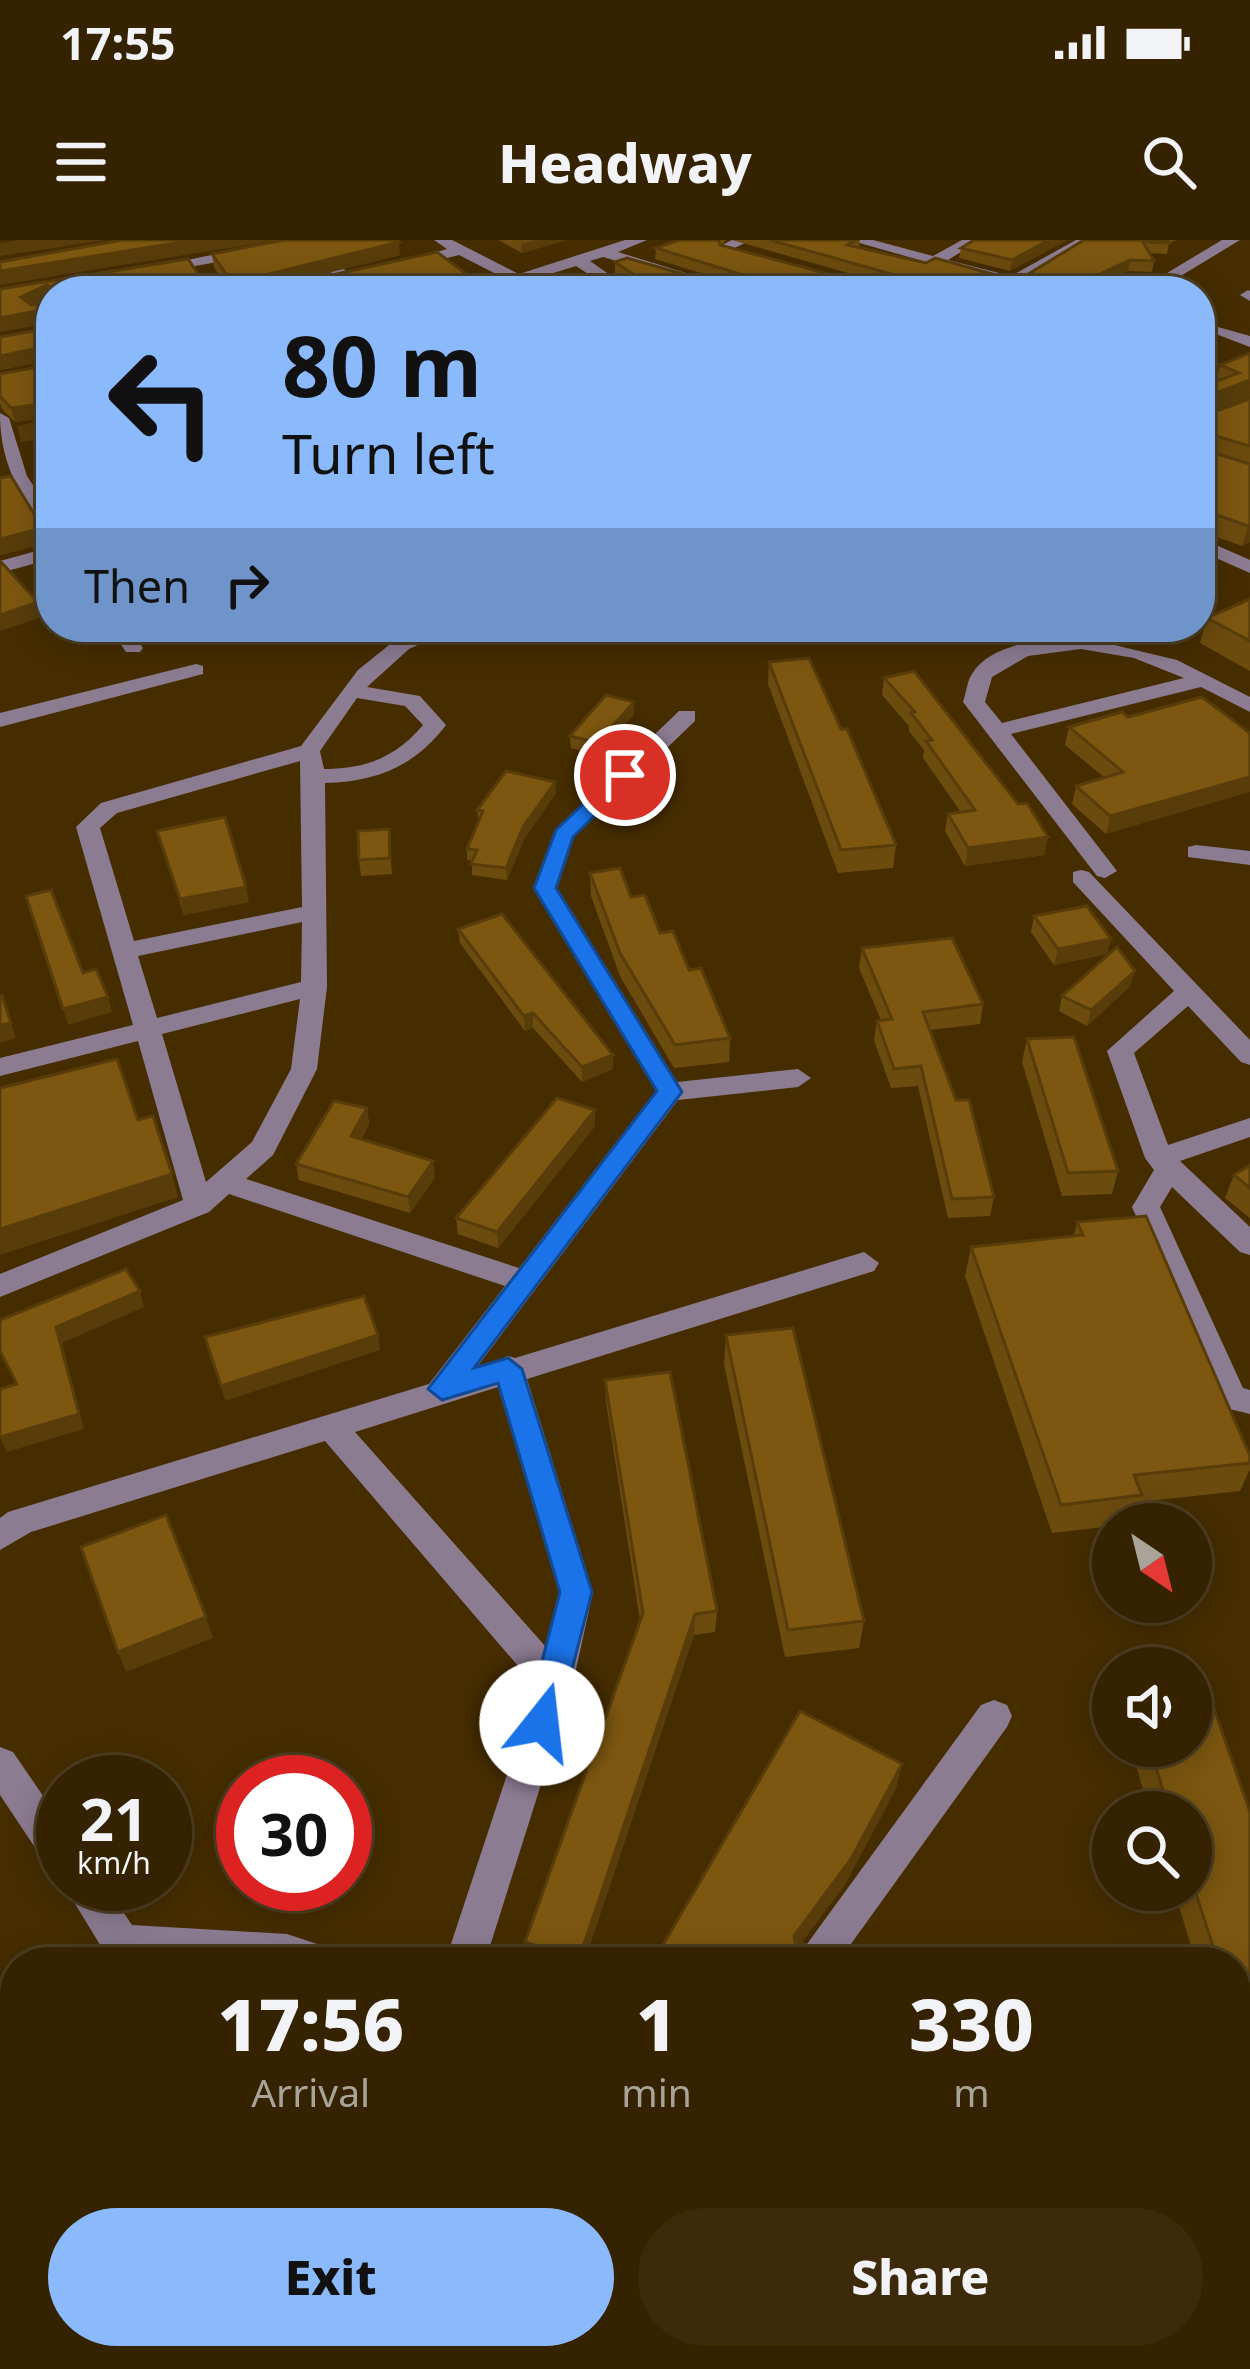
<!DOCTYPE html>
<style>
:root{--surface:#342200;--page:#3c2a0a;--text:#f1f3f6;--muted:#a9a499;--line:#4e3f22;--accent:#8bbafc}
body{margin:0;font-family:"Noto Sans",sans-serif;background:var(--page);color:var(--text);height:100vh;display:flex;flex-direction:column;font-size:45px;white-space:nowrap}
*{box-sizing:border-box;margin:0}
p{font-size:39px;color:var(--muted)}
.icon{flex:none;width:66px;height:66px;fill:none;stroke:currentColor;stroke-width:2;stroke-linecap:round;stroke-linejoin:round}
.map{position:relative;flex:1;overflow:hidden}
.side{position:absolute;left:0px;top:1707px;width:1251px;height:423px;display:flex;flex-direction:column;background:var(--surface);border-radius:48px 48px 0 0;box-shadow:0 6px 30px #0003,0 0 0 3px var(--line)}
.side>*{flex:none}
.top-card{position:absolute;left:36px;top:36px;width:1179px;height:366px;border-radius:48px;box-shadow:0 6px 30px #0003,0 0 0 3px var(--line);background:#8bbafc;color:#111;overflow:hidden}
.needle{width:78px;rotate:145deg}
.fabs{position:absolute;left:1092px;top:1263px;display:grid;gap:24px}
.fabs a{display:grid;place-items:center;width:120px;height:120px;border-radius:50%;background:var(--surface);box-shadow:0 6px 30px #0003,0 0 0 3px var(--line);font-size:60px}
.speed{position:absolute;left:36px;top:1515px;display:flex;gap:24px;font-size:60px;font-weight:700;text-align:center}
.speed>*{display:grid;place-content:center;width:156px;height:156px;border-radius:50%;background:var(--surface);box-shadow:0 6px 30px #0003,0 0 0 3px var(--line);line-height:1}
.speed small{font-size:30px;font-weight:400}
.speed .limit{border:18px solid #d22;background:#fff;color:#111}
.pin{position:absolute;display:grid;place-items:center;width:102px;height:102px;color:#fff;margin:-51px;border:6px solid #fff;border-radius:50%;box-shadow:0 3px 12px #0007}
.me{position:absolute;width:132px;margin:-66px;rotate:16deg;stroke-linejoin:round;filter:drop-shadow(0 0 9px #0008)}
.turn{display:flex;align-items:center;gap:42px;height:252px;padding:0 48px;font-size:54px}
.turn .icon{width:156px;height:156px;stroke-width:2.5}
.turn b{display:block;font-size:84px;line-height:102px}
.then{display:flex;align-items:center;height:114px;padding:0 48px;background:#0003;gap:24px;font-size:45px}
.eta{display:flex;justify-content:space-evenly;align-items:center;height:204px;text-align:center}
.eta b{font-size:72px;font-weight:800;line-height:84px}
.cta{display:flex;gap:24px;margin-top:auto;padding:24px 48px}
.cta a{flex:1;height:138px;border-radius:72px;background:var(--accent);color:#111;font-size:48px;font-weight:800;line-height:138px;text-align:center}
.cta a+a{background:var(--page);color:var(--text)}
.status{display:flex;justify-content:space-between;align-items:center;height:84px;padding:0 60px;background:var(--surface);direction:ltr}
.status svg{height:33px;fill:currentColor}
header{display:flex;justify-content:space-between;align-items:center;height:156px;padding:0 48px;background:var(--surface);font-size:54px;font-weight:800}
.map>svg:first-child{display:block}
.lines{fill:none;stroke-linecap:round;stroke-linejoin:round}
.minor{fill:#8c7c92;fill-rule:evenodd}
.wall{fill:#6c4b0e}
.shaded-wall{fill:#583d0b}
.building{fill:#7d5710;stroke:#583d0b;stroke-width:3}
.route{fill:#1a73e8;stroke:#114b97;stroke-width:3}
</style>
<div class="status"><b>17:55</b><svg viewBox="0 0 49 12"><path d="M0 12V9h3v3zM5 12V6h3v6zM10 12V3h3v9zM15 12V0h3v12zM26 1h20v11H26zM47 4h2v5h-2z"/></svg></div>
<header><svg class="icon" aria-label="menu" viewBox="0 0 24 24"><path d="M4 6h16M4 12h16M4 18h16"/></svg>Headway<svg class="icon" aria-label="search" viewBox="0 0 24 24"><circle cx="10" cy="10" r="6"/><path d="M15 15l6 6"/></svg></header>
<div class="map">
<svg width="1250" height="2129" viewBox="0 0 1250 2129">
<rect width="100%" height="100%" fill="#462d00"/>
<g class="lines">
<!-- minor -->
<g class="minor">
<path d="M285 0H302L375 51H357Z"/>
<path d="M434 0H452L519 34 625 0H647L618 12 744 51H719L603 17 590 21 633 51H614L576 26 531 40 540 47 529 51 459 15 401 30 393 25 447 9Z"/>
<path d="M732 0H751L700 25 687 22Z"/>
<path d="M849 0H873L933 16 962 0H980L948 20 1011 36 1076 0H1094L1008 51H991L1000 43Z"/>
<path d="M1222 0H1240L1156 51H1137Z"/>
<path d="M251 7 256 15 151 34 143 29Z"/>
<path d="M1248 50 1250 51V61L1240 55Z"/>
<path d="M1200 82 1250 96V107L1200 88Z"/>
<path d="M0 173 9 178 27 236 51 273V293L44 291C18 251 0 222 0 173Z"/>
<path d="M1200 298 1250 320V333L1200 311Z"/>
<path d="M51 307V319L0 333V321Z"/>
<path d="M109 387H129L143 408 140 412H126Z"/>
<path d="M425 387H456L409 409 367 447 420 456 446 485C415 526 376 542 325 543L327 747 317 829 273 915 246 939 519 1028 656 851 533 648 555 590 679 471H695V481L574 597 557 648 677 842 798 829 811 838 798 847 678 860 474 1131 508 1116 515 1118 864 1012 879 1023 874 1031 527 1139 593 1352 573 1443 485 1722H445L536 1447 325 1201 31 1292 0 1310V1278L8 1272 429 1144 505 1046 229 954 209 972 0 1057V1034L183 960 138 801 0 836V818L133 785 76 587 101 563 301 506 358 430 394 401ZM357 458 405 466 423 485C396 517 366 529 324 529L320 511ZM300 521 302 667 134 701 100 588 117 573ZM302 682 301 742 157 778 138 716ZM300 759 291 829 252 902 206 942 162 794ZM498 1147 559 1352 546 1407 355 1192Z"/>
<path d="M561 387H651L672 394 662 400 571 393Z"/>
<path d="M1081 397 1177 420 1250 457V472L1201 447 1011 494 1117 631 1105 638 1097 636 963 462C966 454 967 441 972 434 991 402 1049 398 1081 397ZM1081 409 1134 418 1184 438 1002 483 985 462 992 437 1028 416Z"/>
<path d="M196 424 203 426V434L0 487V473Z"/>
<path d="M1196 605 1250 611V625L1188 617V607Z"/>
<path d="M1081 630 1089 632 1250 800V825L1241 822 1188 766 1134 813 1168 905 1250 878V897L1180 921 1250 987V1015L1240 1012 1172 947 1160 967 1243 1148 1250 1150V1174L1221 1167 1132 967 1154 930 1145 918 1107 811 1174 751 1073 642V632Z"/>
<path d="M994 1460 1007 1465 1012 1476 1007 1487 838 1722H794L981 1465Z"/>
<path d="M0 1507 13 1512 63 1585V1635L50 1630 0 1555Z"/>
<path d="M63 1644H104L132 1685 287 1694 329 1708 335 1722H101L102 1708Z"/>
<path d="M0 1818 15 1819V1859L0 1858Z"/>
<path d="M1250 2007V2053L1236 2059V2013Z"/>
<path d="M271 2115H321L316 2129H265Z"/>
<path d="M859 2115H912L918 2129H864Z"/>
</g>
</g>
<!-- wall -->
<g class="wall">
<path d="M498 0H566L522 13Z"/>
<path d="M679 0H726L721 5 866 44 890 45 732 0H860L859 8 993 45 1012 44 1084 0H1177L1169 3 1167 14 1149 13 1154 21 1152 32 1128 31 1095 46 1098 51H571V45L630 44 615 33V22L718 44H736L655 19 656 8Z"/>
<path d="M1067 0 1010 31 959 18 961 8Z"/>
<path d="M212 14 400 15 290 42 489 51H51V177L15 182 2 169 0 163V134L49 125 50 120 0 130 49 88 50 83 0 49 188 19 203 41 223 42 214 27Z"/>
<path d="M1250 113V157L1210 173 1250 159V302L1242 306 1200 291V177L1203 176 1200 174V147L1216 141 1220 125Z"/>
<path d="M35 231 51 239V302L0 315V238L37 279 50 282 51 265 38 245Z"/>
<path d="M1250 359V431L1200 403 1207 378Z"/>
<path d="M769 422 841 489 896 605 893 628 838 633 768 444Z"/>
<path d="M884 438 1018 564 1048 597 1044 615 965 626 945 591 948 574 961 572 923 518 924 510 909 491V486L882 455Z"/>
<path d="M1202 457 1106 594 1072 564 1076 546 1105 538 1065 505 1069 487 1128 477Z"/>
<path d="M634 462V474L597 515 571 508 570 496Z"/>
<path d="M556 553 524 599 507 640 472 635V621L467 620V609L479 582 477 570Z"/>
<path d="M389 589 392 634 361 636 359 620Z"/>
<path d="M157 591 249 662 184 675Z"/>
<path d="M590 633 631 657 689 730 730 798 729 822 674 828 620 736 591 656Z"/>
<path d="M1034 676 1107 714 1054 725 1031 692Z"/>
<path d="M458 689 613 829 582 842 533 788 525 791 460 703Z"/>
<path d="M862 708 983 764 980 784 930 790 994 957 990 976 948 978 918 846 891 848 874 800 877 781 881 780 859 728Z"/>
<path d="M1130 746 1087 786 1059 771 1062 756Z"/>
<path d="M1027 799 1118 931 1112 954 1062 956 1022 822Z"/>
<path d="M367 868 369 884 361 899 435 937 410 973 299 940 296 924Z"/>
<path d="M595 870V886L498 1008 458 994 456 978Z"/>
<path d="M1250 925V978L1225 958 1234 935Z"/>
<path d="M1077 982 1250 1216V1229L1240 1251 1139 1262 1131 1284H1113V1286L1052 1293 965 1036 971 1007 1074 996Z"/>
<path d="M726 1095 864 1381 859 1408 785 1417 724 1124Z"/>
<path d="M605 1140 717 1371 715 1392 694 1395 584 1722H534L527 1720 525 1702 640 1380 606 1162Z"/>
<path d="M1130 1506H1191L1250 1572V1875H1244L1236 1850V1722H1196L1174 1650H1191V1572H1150Z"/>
</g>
<!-- shaded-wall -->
<g class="shaded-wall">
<path d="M20 0H106L0 16V3Z"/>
<path d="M195 0H277L0 45V31Z"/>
<path d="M535 0H566L522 13 521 4Z"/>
<path d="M1049 0H1067L1010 31 1012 20Z"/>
<path d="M399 2 400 15 271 47 267 41 269 34Z"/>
<path d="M1130 20 1128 31 1087 50 1089 39Z"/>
<path d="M47 45 50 58 24 70 21 57Z"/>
<path d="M47 69 50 83 0 92V78Z"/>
<path d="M47 106 50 120 0 130V116Z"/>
<path d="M1250 140V157L1203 176 1208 156Z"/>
<path d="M51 163V177L15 182 11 168Z"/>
<path d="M51 184V198L21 202 18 188Z"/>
<path d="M1250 285V302L1242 306 1248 286Z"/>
<path d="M51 286V302L0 315V299Z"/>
<path d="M38 362 42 377 0 391V375Z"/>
<path d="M634 462V474L597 515V503Z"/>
<path d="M1250 537V552L1106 594 1110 576Z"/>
<path d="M555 542 556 553 524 599 507 640 506 628 523 587Z"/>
<path d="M1048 597 1044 615 965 626 968 608Z"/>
<path d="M246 647 249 662 184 675 180 659Z"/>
<path d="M1111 699 1107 714 1054 725 1058 709Z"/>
<path d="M1135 731 1130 746 1087 786 1091 770Z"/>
<path d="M108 757 112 772 68 785 63 769Z"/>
<path d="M533 773V788L525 791 524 776Z"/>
<path d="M11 783 16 798 0 803V785Z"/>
<path d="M613 815V829L582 842V827Z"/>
<path d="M367 868 369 884 353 912 351 896Z"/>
<path d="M595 870V886L498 1008 497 992Z"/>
<path d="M433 921 435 937 410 973 408 957Z"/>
<path d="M172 934 178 957 0 1015V989Z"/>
<path d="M140 1051 144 1067 62 1103 84 1189 7 1212 0 1197 56 1087Z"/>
<path d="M378 1095 380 1110 225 1161 221 1146Z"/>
<path d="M695 1374 694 1395 584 1722H579Z"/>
<path d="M206 1377 213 1398 126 1432 118 1412Z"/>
<path d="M902 1524 896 1549 846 1643 790 1719 794 1696Z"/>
<path d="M171 2115H181L183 2129H173Z"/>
</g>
<!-- building -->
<g class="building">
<path d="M122 0H195L0 31V22Z"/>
<path d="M284 0H396L399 2 269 34 267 41 300 42 437 12 489 51H52L53 49 47 45 21 57 31 65 49 63 51 55V72L47 69 0 78V49L188 19 203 41 223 42 227 35 212 14Z"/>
<path d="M679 0H718L720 5 866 44 893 45 895 35 770 0H856L847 5 926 23 935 18 992 34 988 40 993 45 1012 44 1084 0H1168L1169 3 1143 2 1154 21 1130 20 1089 39 1098 50 584 51 571 45 600 36 614 45 636 43V36L615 22 627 18 718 44H747L746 36 656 8Z"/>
<path d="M974 0H1049L1012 20 961 8Z"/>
<path d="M51 80V109L47 106 0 116V97L49 88Z"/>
<path d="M1250 113V140L1208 156 1200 153V147L1239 133 1220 125Z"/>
<path d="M51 116V172V163L11 168 0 156V134L49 125Z"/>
<path d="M1250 159V206L1202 192 1201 209 1250 224V285L1248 286 1200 269V177Z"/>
<path d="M51 179V184L18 188Z"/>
<path d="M46 228 51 239V256L35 231Z"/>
<path d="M11 236 37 279 50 282 51 264V286L0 299V238Z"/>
<path d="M0 322H1L38 362 0 375Z"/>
<path d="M1250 359V401L1207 378Z"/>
<path d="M809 418 841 489H847L896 605 841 610 769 422Z"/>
<path d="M914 431 1018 564 1027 563 1048 597 968 608 948 574 975 570 926 501 932 500 911 473 915 472 884 438Z"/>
<path d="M606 455 634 462 597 503 570 496Z"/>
<path d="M1202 457 1250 493V537L1110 576 1076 546 1123 532 1069 487 1122 472 1128 477Z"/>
<path d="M506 531 555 542 523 587 506 628 471 624 477 610 467 609 483 571 477 570Z"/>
<path d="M225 577 246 647 180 659 157 591Z"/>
<path d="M389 589 390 618 359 620 358 591Z"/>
<path d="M620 628 631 657 645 655 660 693 673 691 689 730 701 728 730 798 675 805 620 713 590 633Z"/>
<path d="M51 650 83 733 96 729 108 757 63 769 26 656Z"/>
<path d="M1087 666 1111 699 1058 709 1034 676Z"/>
<path d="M502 674 613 815 582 827 533 773 524 776 458 689Z"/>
<path d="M952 698 983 764 923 772 956 860H969L994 957 952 959 921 826 894 829 877 781 892 779 862 708Z"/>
<path d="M1117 707 1135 731 1091 770 1062 756Z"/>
<path d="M2 756 11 783 0 785V757Z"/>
<path d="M1074 797 1118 931 1068 933 1027 799Z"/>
<path d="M117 819 138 880 153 876 172 934 0 989V848Z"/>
<path d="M557 858 595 870 497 992 456 978Z"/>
<path d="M334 861 367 868 351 896 433 921 408 957 296 924Z"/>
<path d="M1250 925V948L1234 935Z"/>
<path d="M1146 976 1250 1216V1223L1134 1235 1142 1255 1061 1265 971 1007 1083 995 1077 982Z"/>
<path d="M126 1029 140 1051 56 1087 79 1174 0 1197V1149L17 1144 0 1111V1080Z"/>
<path d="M364 1056 378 1095 221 1146 205 1097Z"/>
<path d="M793 1088 864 1381 788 1390 726 1095Z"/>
<path d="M670 1132 717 1371 695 1374 579 1719 525 1702 643 1373 605 1140Z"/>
<path d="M166 1275 206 1377 118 1412 81 1307Z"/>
<path d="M1204 1440 1250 1572V1825L1236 1780V1722H1218L1191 1638V1572H1170L1149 1506H1191V1442Z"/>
<path d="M800 1471 902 1524 851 1619 794 1696 795 1702 805 1704 795 1722H653Z"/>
<path d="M29 2115H171L173 2129H0V2126Z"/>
</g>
<!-- route -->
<path class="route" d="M618 531 635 535 573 597 556 648 682 852 474 1128 508 1118 522 1129 592 1352 558 1483 554 1494 542 1498 531 1494 526 1483 560 1352 498 1143 442 1160 428 1149 657 851 534 648 556 590Z"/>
</svg>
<div class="fabs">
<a><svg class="needle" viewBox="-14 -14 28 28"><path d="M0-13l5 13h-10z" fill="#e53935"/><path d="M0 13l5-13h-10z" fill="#a9a499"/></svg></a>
<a><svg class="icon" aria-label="sound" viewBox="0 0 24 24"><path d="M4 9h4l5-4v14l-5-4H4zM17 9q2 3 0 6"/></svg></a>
<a><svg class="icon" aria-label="search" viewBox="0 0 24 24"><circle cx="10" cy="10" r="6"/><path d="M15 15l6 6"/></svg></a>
</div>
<div class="speed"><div>21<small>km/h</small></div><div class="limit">30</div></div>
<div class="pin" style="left:625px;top:535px;background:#d93025"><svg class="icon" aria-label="arrive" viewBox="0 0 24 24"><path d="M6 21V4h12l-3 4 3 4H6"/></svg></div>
<svg class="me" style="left:542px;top:1483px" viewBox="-20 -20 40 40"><circle r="19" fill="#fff"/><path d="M0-13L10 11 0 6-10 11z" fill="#1a73e8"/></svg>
<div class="top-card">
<div class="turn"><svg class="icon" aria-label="left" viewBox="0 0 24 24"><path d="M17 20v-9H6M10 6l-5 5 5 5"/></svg><div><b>80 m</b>Turn left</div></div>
<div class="then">Then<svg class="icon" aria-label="right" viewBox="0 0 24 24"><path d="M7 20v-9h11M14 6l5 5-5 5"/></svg></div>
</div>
<section class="side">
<div class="eta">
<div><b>17:56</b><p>Arrival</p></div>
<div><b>1</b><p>min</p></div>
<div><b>330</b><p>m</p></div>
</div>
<div class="cta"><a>Exit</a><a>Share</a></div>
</section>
</div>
